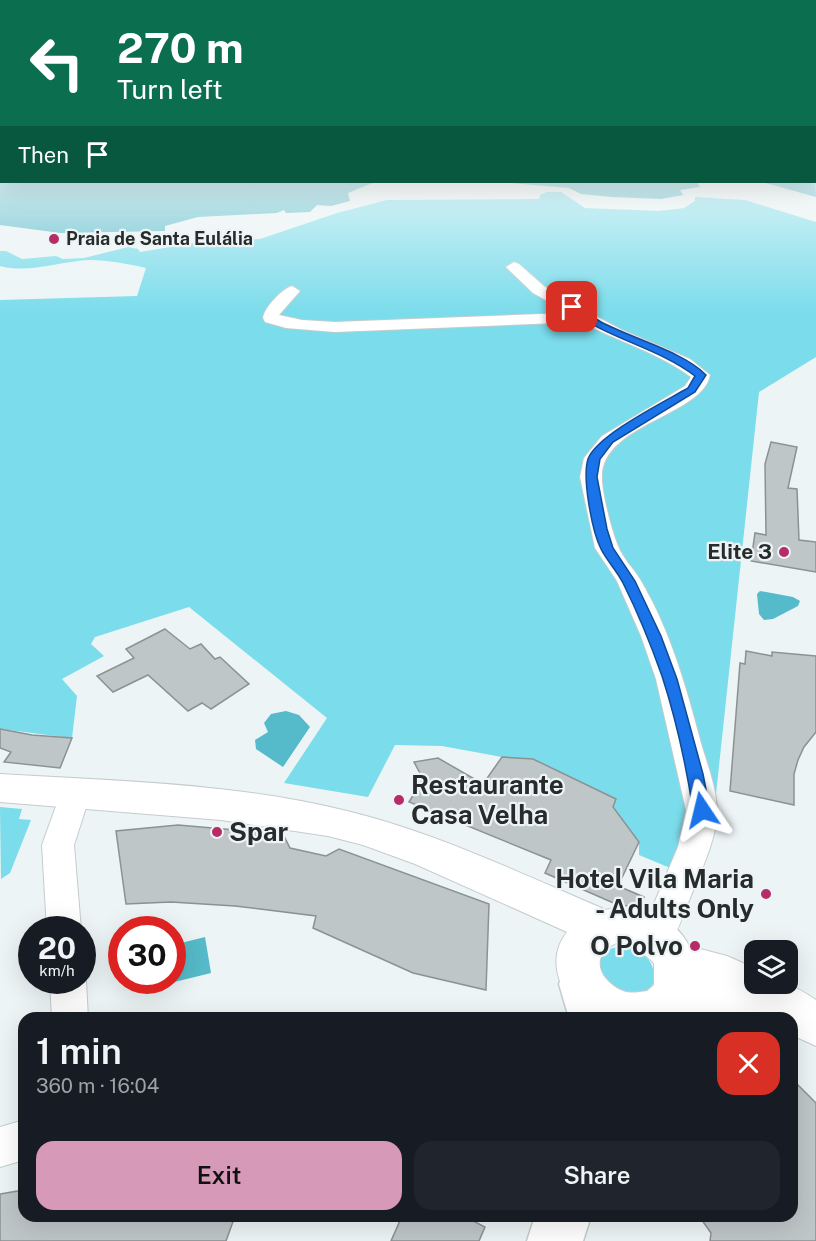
<!DOCTYPE html>
<meta charset="utf-8">
<style>
:root{--surface:#171b24;--page:#20242c;--text:#f1f3f6;--muted:#9ea1a6;--accent:#d699b7}
body{margin:0;font-family:"Public Sans",sans-serif;background:var(--page);color:var(--text);height:100vh;display:flex;flex-direction:column;font-size:22px;white-space:nowrap}
*{box-sizing:border-box;margin:0}
p{font-size:20px;color:var(--muted)}
.icon{flex:none;width:33px;height:33px;fill:none;stroke:currentColor;stroke-width:2;stroke-linecap:round;stroke-linejoin:round}
.map{position:relative;flex:1;overflow:hidden}
.sheet{position:absolute;left:18px;top:1012px;width:780px;height:210px;display:flex;flex-direction:column;background:var(--surface);border-radius:18px;box-shadow:0 6px 24px #0002}
.sheet>*{flex:none}
.guide{position:absolute;left:0px;top:0px;width:816px;height:183px;box-shadow:0 6px 24px #0002;background:#0b6e4f;color:#fff;overflow:hidden}
.buttons{position:absolute;left:744px;top:940px;display:grid;gap:12px}
.buttons a{display:grid;place-items:center;width:54px;height:54px;border-radius:12px;background:var(--surface);box-shadow:0 6px 24px #0002;font-size:30px}
.speed{position:absolute;left:18px;top:916px;display:flex;gap:12px;font-size:30px;font-weight:700;text-align:center}
.speed>*{display:grid;place-content:center;width:78px;height:78px;border-radius:50%;background:var(--surface);box-shadow:0 6px 24px #0002;line-height:1}
.speed small{font-size:15px;font-weight:400}
.speed .limit{border:9px solid #d22;background:#fff;color:#111}
.pin{position:absolute;display:grid;place-items:center;width:51px;height:51px;color:#fff;margin:-26px;border-radius:12px;box-shadow:0 3px 9px #0006}
.me{position:absolute;width:66px;margin:-33px;rotate:350deg;stroke-linejoin:round;filter:drop-shadow(0 0 4px #0008)}
.turn{display:flex;align-items:center;gap:21px;height:126px;padding:0 18px;font-size:27px}
.turn .icon{width:78px;height:78px;stroke-width:2.5}
.turn b{display:block;font-size:42px;line-height:51px}
.then{display:flex;align-items:center;height:57px;padding:0 18px;background:#0003;gap:12px;font-size:22px}
.round{display:grid;place-items:center;flex:none;width:63px;height:63px;border-radius:18px;background:var(--page)}
.summary{display:flex;align-items:center;justify-content:space-between;height:102px;padding:0 18px}
h1{font-size:36px;font-weight:600;line-height:45px}
.primary-button{display:flex;gap:12px;margin-top:auto;padding:12px 18px}
.primary-button a{flex:1;height:69px;border-radius:18px;background:var(--accent);color:#111;font-size:24px;font-weight:600;line-height:69px;text-align:center}
.primary-button a+a{background:var(--page);color:var(--text)}
.map>svg:first-child{display:block}
.green{fill:#7bdceb}
.water{fill:#55bac9}
.building{fill:#bec6c7;stroke:#8b9293;stroke-width:1.5}
.lines{fill:none;stroke-linecap:round;stroke-linejoin:round}
.minor-casing{stroke:#c4cccd;stroke-width:2}
.tertiary-casing{stroke:#c4cccd;stroke-width:2}
.primary-casing{stroke:#c4cccd;stroke-width:3}
.minor{fill:#fff;fill-rule:evenodd}
.tertiary{fill:#fff;fill-rule:evenodd}
.primary{fill:#fff;fill-rule:evenodd}
.route{fill:#1a73e8;stroke:#114b97;stroke-width:1.5}
.poi-dot{fill:#b62c69;stroke:#ecf4f5;stroke-width:2}
.labels{text-anchor:middle;stroke-width:4.5;stroke-linejoin:round;paint-order:stroke}
.far-poi-label{font-size:18px;font-weight:bold;fill:#282b2c;stroke:#ecf4f5;text-anchor:start}
.poi-label{font-size:21px;font-weight:bold;fill:#282b2c;stroke:#ecf4f5;text-anchor:end}
.near-poi-label{font-size:26px;font-weight:bold;fill:#282b2c;stroke:#ecf4f5;text-anchor:start}
</style>
<div class="map">
<svg width="816" height="1241" viewBox="0 0 816 1241">
<rect width="100%" height="100%" fill="#ecf4f5"/>
<!-- green -->
<g class="green">
<path d="M547 192H561L585 208 659 211 684 208 695 201V197L745 200 816 222V357L759 392 713 822 692 877 639 855V842L613 807 615 798 533 759 502 757 442 746 395 745 368 797 284 783 327 718 189 607 95 637 91 644 104 656 62 679 77 696 72 738 0 729V300L137 296 146 268C129 264 107 260 90 260 60 261 30 274 0 266V251H6L22 259 56 256 63 259 84 258 128 247 138 249 140 252 212 240 260 239 337 213 387 200 539 199 540 195Z"/>
<path d="M0 807 22 809 19 819 31 820 10 873 1 879Z"/>
<path d="M625 946C644 951 658 963 653 984 639 1003 623 993 605 985L598 962 608 949Z"/>
</g>
<!-- water -->
<g class="water">
<path d="M0 139 2 182H375L348 193 350 201 331 206 317 205 310 212 286 213 284 210 277 213 198 217 165 226V231L60 233 0 225Z"/>
<path d="M814 139 816 197 762 182H814Z"/>
<path d="M500 182H697L700 187 680 190 683 195 661 199 612 197 581 194 569 188Z"/>
<path d="M760 591 793 597 800 601 798 606 773 619 764 620 759 614 757 594Z"/>
<path d="M286 711 299 715 310 727 283 767 256 749 255 740 268 732 264 723 271 714Z"/>
<path d="M205 937 211 973 146 989 145 981H172L173 945Z"/>
</g>
<!-- building -->
<g class="building">
<path d="M771 442 797 447 788 488 797 489 799 540 816 542V572L751 561 755 533 766 535 765 464Z"/>
<path d="M165 629 190 649 201 644 215 659 220 657 249 684 211 709 202 703 188 711 148 675 113 692 97 676 134 658 126 649Z"/>
<path d="M746 651 772 656V652L816 656V732L804 747 798 760 794 774V805L730 791 740 663 745 664Z"/>
<path d="M0 729 32 735 72 738 60 768 4 762 11 752 0 748Z"/>
<path d="M502 757 533 759 616 799 613 807 639 842 618 886 644 897 640 907 618 905 545 873 551 860 409 802 423 779 414 762 438 758 483 784Z"/>
<path d="M178 825 283 834 290 848 326 856 339 849 489 904 486 990 413 973 313 928 316 916 235 906 171 902 126 904 116 831Z"/>
<path d="M792 1079 816 1103V1241H710L711 1233 699 1216H792Z"/>
<path d="M24 1190V1216H235L226 1241H0V1194Z"/>
<path d="M402 1216H464L485 1227 479 1241H391Z"/>
</g>
<g class="lines">
<defs>
<g id="minor">
<path d="M514 262 519 264 545 287 578 304 590 313 622 330 690 359 710 375C703 415 603 424 602 476 601 491 612 532 618 546 623 559 634 569 641 581 671 632 687 690 702 747 708 766 716 788 717 809 719 836 696 882 686 908 677 931 671 956 642 945L637 935 650 913 678 847 686 810 656 679 641 636 617 581 595 548 580 477 584 458 602 436 685 386 691 377C659 353 617 341 581 322L335 332 286 328 265 322 263 318C264 308 282 289 292 286L300 291 279 315 302 320 335 322 569 313 533 293 506 267Z"/>
<path d="M76 781 87 784 91 792 74 845 81 930H47L42 845 61 792 65 784Z"/>
<path d="M82 973 86 981 88 1018H52L50 981H82Z"/>
<path d="M24 1120V1160L0 1167V1127Z"/>
</g>
<path id="tertiary" d="M0 774C113 781 237 783 347 811 437 833 522 874 606 910 635 900 676 918 689 946L727 956 754 968V984C788 984 787 981 816 1000V1046L792 1035V1018H588C562 999 544 961 567 932L415 864 363 845 328 836 221 820 0 802ZM617 943 634 945 654 963V985L647 991C640 992 630 994 623 991 599 981 588 955 617 943Z"/>
<g id="primary">
<path d="M582 963 599 969 617 1018H569L559 984 565 969Z"/>
<path d="M664 984 681 991 688 1006 682 1018H631C638 1000 646 991 664 984Z"/>
<path d="M535 1216H591L583 1241H527Z"/>
</g>
</defs>
<!-- minor casing -->
<use href="#minor" class="minor-casing"/>
<!-- tertiary casing -->
<use href="#tertiary" class="tertiary-casing"/>
<!-- primary casing -->
<use href="#primary" class="primary-casing"/>
<!-- minor -->
<use href="#minor" class="minor"/>
<!-- tertiary -->
<use href="#tertiary" class="tertiary"/>
<!-- primary -->
<use href="#primary" class="primary"/>
</g>
<!-- sky -->
<linearGradient id="sky" x2="0" y2="1"><stop stop-color="#6db6dc"/><stop offset="0.44" stop-color="#f6fafa"/><stop offset="1" stop-color="#f6fafa" stop-opacity="0"/></linearGradient>
<rect width="816" height="313" fill="url(#sky)"/>
<!-- route -->
<path class="route" d="M569 305C579 304 592 317 601 322 631 338 684 352 706 375L695 392 613 442 600 459 597 477 607 529 613 548 635 581 661 636 677 679 703 774 710 810 708 814 702 816 696 814 693 810C686 765 676 719 662 676 651 645 638 613 623 583 617 571 607 561 601 549 592 531 582 478 588 459 597 435 664 402 688 388L695 376C657 347 607 339 569 309Z"/>
<!-- markers -->
<g class="poi-dot">
<circle cx="54" cy="239" r="6"/>
<circle cx="784" cy="552" r="6"/>
<circle cx="399" cy="800" r="6"/>
<circle cx="217" cy="832" r="6"/>
<circle cx="766" cy="894" r="6"/>
<circle cx="695" cy="946" r="6"/>
</g>
<g class="labels">
<!-- far-poi labels -->
<g class="far-poi-label">
<text x="66" y="245">Praia de Santa Eulália</text>
</g>
<!-- poi labels -->
<g class="poi-label">
<text x="772" y="559">Elite 3</text>
</g>
<!-- near-poi labels -->
<g class="near-poi-label">
<text x="411" y="794">Restaurante<tspan x="411" dy="30">Casa Velha</tspan></text>
<text x="229" y="841">Spar</text>
<text x="754" y="888" text-anchor="end">Hotel Vila Maria<tspan x="754" dy="30">- Adults Only</tspan></text>
<text x="683" y="955" text-anchor="end">O Polvo</text>
</g>
</g>
</svg>
<div class="buttons">
<a><svg class="icon" aria-label="layers" viewBox="0 0 24 24"><path d="M12 4l9 5-9 5-9-5zM3 14l9 5 9-5"/></svg></a>
</div>
<div class="speed"><div>20<small>km/h</small></div><div class="limit">30</div></div>
<div class="pin" style="left:572px;top:307px;background:#d93025"><svg class="icon" aria-label="arrive" viewBox="0 0 24 24"><path d="M6 21V4h12l-3 4 3 4H6"/></svg></div>
<svg class="me" style="left:702px;top:810px" viewBox="-20 -20 40 40"><path d="M0-17L14 15 0 8-14 15z" fill="#1a73e8" stroke="#fff" stroke-width="4"/></svg>
<div class="guide">
<div class="turn"><svg class="icon" aria-label="left" viewBox="0 0 24 24"><path d="M17 20v-9H6M10 6l-5 5 5 5"/></svg><div><b>270 m</b>Turn left</div></div>
<div class="then">Then<svg class="icon" aria-label="arrive" viewBox="0 0 24 24"><path d="M6 21V4h12l-3 4 3 4H6"/></svg></div>
</div>
<section class="sheet">
<div class="summary"><div><h1>1 min</h1><p>360 m · 16:04</p></div><a class="round" style="background:#d93025;color:#fff"><svg class="icon" aria-label="close" viewBox="0 0 24 24"><path d="M6 6l12 12M18 6L6 18"/></svg></a></div>
<div class="primary-button"><a>Exit</a><a>Share</a></div>
</section>
</div>
